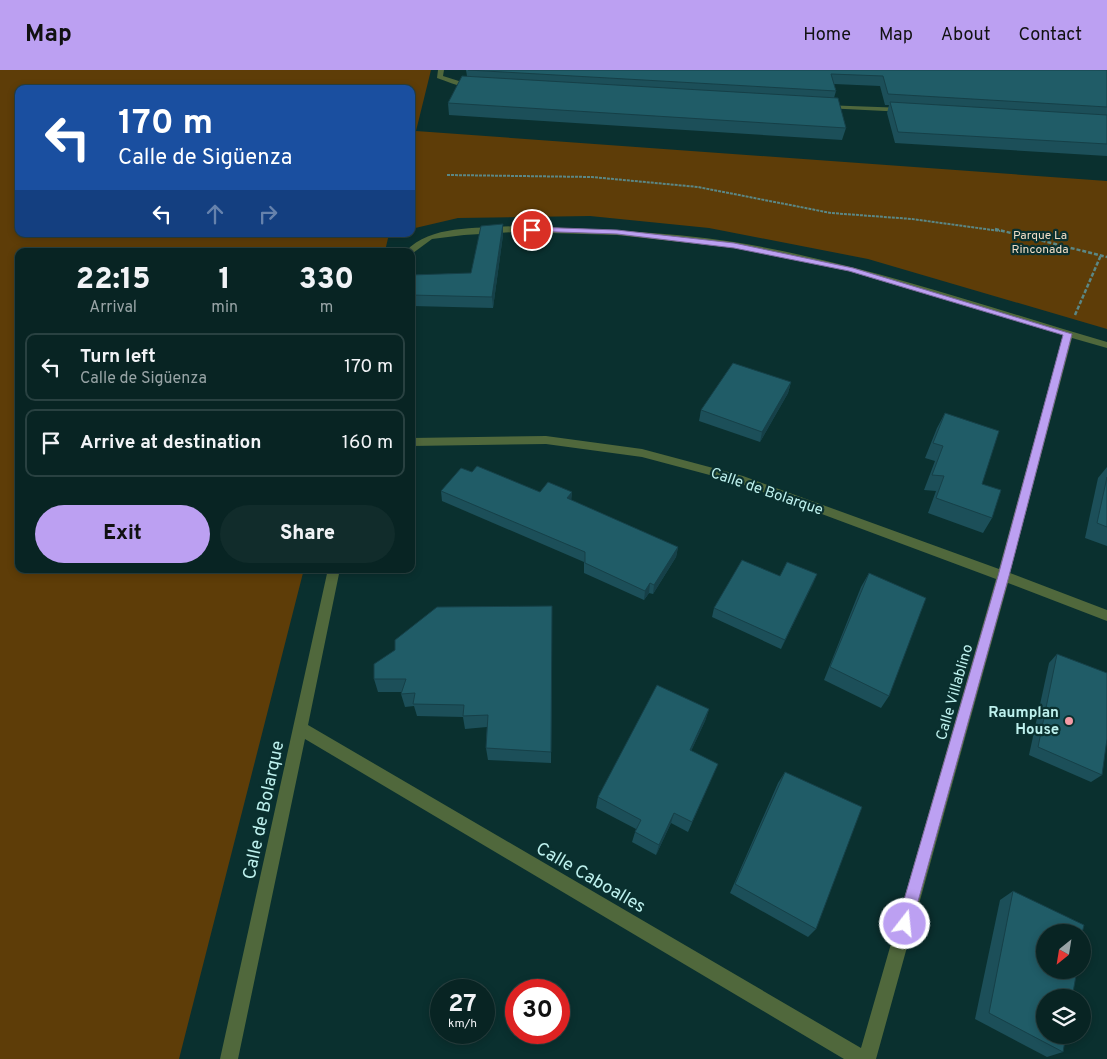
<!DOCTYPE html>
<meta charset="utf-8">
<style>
:root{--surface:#082423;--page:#112c2b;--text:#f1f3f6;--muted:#98a4a6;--line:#294141;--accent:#bca0f2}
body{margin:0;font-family:Overpass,sans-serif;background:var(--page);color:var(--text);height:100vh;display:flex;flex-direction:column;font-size:19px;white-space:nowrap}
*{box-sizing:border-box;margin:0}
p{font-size:16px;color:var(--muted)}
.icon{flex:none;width:28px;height:28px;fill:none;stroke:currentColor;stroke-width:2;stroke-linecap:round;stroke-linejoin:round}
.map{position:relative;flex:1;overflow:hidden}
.sheet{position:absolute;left:15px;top:178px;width:400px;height:325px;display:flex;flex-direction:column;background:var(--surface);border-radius:10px;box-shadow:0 2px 8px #0003,0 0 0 1px var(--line)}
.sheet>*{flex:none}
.guide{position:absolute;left:15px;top:15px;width:400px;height:152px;border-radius:10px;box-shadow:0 2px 8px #0003,0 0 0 1px var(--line);background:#1a4fa0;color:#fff;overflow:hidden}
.needle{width:32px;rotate:210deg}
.tools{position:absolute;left:1036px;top:854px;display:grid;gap:10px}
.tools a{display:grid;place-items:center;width:55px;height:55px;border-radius:50%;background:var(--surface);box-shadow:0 2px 8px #0003,0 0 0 1px var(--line);font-size:25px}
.speed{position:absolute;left:430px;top:909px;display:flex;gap:10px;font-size:25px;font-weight:700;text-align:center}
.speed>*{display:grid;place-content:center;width:65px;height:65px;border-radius:50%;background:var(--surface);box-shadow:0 2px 8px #0003,0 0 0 1px var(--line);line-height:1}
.speed small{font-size:12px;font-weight:400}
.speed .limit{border:8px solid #d22;background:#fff;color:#111}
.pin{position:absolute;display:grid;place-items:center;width:42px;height:42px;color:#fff;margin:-21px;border:2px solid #fff;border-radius:50%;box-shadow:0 1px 5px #0007}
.me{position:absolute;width:55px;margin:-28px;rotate:16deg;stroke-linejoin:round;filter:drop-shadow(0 0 4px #0008)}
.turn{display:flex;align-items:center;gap:18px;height:105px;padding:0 20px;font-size:22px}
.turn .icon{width:65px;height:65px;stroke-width:2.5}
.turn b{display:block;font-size:35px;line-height:42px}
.lanes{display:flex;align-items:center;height:48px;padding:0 20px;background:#0003;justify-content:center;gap:25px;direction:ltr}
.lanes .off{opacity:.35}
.eta{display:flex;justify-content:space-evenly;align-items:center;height:85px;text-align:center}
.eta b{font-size:30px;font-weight:800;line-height:35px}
.cta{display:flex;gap:10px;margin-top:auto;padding:10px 20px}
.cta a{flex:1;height:58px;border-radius:30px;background:var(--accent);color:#111;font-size:20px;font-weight:800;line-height:58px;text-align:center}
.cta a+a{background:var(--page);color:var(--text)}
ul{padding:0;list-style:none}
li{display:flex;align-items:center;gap:15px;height:68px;margin:0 10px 8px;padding:0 10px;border:2px solid var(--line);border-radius:10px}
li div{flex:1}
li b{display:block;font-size:19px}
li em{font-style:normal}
header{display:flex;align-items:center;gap:30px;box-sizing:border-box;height:70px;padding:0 25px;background:var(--accent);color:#111}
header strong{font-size:24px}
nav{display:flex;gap:28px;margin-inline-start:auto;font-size:18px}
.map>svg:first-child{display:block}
.green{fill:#5e3d08}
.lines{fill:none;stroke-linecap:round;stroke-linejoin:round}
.path-far1{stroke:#5b8785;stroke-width:2;stroke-dasharray:3 1;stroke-linecap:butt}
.path{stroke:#5b8785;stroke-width:2.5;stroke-dasharray:4 2;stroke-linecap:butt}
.minor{fill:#50683c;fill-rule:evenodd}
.wall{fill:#1c4f59}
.shaded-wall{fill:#164048}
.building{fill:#205c67;stroke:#164048}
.route{fill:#bca0f2;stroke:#7a689d}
.poi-dot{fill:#f49aa5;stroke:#0a302f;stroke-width:2}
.labels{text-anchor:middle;stroke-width:4.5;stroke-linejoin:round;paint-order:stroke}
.far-park-label{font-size:12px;fill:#f1ddc6;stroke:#0a302f}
.street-label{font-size:15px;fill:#bef1ee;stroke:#0a302f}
.poi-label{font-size:15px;font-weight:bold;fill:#bef1ee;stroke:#0a302f;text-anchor:end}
.near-street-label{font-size:18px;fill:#bef1ee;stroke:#0a302f}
</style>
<header>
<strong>Map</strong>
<nav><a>Home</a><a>Map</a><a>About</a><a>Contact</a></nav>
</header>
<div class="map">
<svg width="1107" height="989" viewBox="0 0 1107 989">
<rect width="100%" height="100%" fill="#0a302f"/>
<!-- green -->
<path class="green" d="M0 0H431L416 61 1107 111V259L868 189 709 158 590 146 458 148 411 159V19H19V164H391H389L385 181H19V499H304L179 989H0Z"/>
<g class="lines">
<!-- path-far1 -->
<path class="path-far1" d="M447 105 592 107 698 117 831 143 912 149 1000 161"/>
<!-- path -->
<g class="path">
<path d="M995 159 1107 187"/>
<path d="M1075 245 1101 185"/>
</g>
<!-- minor -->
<g class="minor">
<path d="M438 0H444L443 6 462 12H476L479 14C467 21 449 12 437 8Z"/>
<path d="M823 35 905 38 908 40 905 42 825 38 822 36Z"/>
<path d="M515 156C588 159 662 161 734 172 861 193 984 236 1107 272V278L1072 268 1010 503 1107 540V551L1008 513 876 989H844L305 669 238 989H220L328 499H340L308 655 861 978 996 509 736 412 642 387 546 374 411 376V368L546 366 642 379 743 406 999 499 1063 265 848 201 734 178 617 165 515 162 464 165 432 169 413 183 406 181C432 154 480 159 515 156Z"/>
</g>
</g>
<!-- wall -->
<g class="wall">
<path d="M466 0H1107V86L895 73 887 43 889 35H885L880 16 834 14 836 21 834 28 846 58 842 70 449 45 448 33 467 6Z"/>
<path d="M503 154V165L493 238 412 236 411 230V205L471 203Z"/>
<path d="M791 312 788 323 760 372 699 351 701 340Z"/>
<path d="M945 343 982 414 992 448 983 463 928 443 936 421 924 420 935 391 925 388 937 358Z"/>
<path d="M1107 397V476L1085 468 1098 408Z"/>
<path d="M441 421 540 422H572L571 430 678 477 676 487 653 524 649 523 644 530 584 503V492L442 431Z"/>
<path d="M869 503 889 626 881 638 824 610 861 517Z"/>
<path d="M817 504 781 579 712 547 714 538 780 506Z"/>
<path d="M552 536 551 693 488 690 486 678 487 657 465 659 463 647 417 646 414 636 405 637 401 624 402 622H378L374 609 395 580Z"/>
<path d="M1057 584 1102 705 1091 712 1029 685 1049 593Z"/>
<path d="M709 639 705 651 691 681 713 705 688 762 671 753 656 785 632 772 636 759 596 738 598 727Z"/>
<path d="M785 702 816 859 808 867 730 823 778 713Z"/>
<path d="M1013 821 1063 982 1047 987 975 949 1000 830Z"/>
</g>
<!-- shaded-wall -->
<g class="shaded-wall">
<path d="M503 154V165L493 238 492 227Z"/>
<path d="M791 312 788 323 760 372 762 362Z"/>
<path d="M572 422 571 432 567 428Z"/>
<path d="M678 477 676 487 653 524 654 515Z"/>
<path d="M817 504 813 514 781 579 785 570Z"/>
<path d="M650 513 649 523 644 530 645 521Z"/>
<path d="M709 639 705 651 686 692 690 680Z"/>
<path d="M674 743 671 753 656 785 659 775Z"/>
</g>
<!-- building -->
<g class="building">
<path d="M468 0H1107V37L888 24 883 6 831 4 836 21Z"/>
<path d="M462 6 838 28 846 58 448 33Z"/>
<path d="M890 32 1107 45V74L898 62Z"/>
<path d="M503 154 492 227 411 225V205L471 203 481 156Z"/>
<path d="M733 293 791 312 762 362 701 340Z"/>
<path d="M945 343 999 361 982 414 1001 420 992 448 936 428 944 406 932 405 943 376 933 373Z"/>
<path d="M477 396 540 422 548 412 572 422 567 428 678 477 654 515 650 513 645 521 585 493V482L441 421 461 398 472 402Z"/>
<path d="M1107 407V457L1097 453Z"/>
<path d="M742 490 780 506 787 492 817 504 785 570 714 538Z"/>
<path d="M869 503 926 528 889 626 830 597Z"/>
<path d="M552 536 551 682 486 678 488 645 463 646 464 635 413 634 415 623 401 624 406 609H374V594L395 580V570L437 537Z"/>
<path d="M1057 584 1107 603V669L1102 705 1038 677Z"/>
<path d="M657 615 709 639 690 680 718 694 692 752 674 743 659 775 635 762 641 750 598 727Z"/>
<path d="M785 702 862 737 816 859 735 814Z"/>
<path d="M1013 821 1084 855 1082 863V862H1045V900H1077L1072 928H1045V965H1066L1063 982 989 943Z"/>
</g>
<!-- route -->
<path class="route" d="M532 157 617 160 734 173 853 198 1072 264 1009 506 910 860 905 862 899 860 897 854 998 506 1063 265 849 201 734 178 617 164 529 161V158Z"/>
<!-- markers -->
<circle class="poi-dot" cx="1069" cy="651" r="5"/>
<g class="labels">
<!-- far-park labels -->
<g class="far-park-label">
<text x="1040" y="169">Parque La<tspan x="1040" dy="14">Rinconada</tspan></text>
</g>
<!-- street labels -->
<g class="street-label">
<text transform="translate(767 421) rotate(19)" y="5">Calle de Bolarque</text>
<text transform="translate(954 622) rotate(-74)" y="5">Calle Villablino</text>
</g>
<!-- poi labels -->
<g class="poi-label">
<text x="1059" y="647">Raumplan<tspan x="1059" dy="17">House</tspan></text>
</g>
<!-- near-street labels -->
<g class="near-street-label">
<text transform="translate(263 740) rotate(-78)" y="6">Calle de Bolarque</text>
<text transform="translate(591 807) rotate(30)" y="6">Calle Caboalles</text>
</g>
</g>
</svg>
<div class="tools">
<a><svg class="needle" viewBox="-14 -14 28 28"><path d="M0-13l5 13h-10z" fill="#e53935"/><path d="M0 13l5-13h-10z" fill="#98a4a6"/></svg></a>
<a><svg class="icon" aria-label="layers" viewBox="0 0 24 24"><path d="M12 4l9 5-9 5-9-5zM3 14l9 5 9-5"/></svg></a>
</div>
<div class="speed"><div>27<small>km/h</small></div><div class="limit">30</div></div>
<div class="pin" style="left:532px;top:160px;background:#d93025"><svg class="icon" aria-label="arrive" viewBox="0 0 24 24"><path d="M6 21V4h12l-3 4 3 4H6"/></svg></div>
<svg class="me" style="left:905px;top:854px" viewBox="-20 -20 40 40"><circle r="17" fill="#bca0f2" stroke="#fff" stroke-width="3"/><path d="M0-11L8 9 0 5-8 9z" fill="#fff"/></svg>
<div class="guide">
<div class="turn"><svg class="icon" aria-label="left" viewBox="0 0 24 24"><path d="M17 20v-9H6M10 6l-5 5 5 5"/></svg><div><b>170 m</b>Calle de Sigüenza</div></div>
<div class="lanes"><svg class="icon" aria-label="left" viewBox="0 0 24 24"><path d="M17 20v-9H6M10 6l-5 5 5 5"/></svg><svg class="icon off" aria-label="ahead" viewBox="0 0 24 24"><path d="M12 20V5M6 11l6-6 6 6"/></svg><svg class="icon off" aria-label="right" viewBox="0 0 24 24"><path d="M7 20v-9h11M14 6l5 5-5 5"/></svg></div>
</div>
<section class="sheet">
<div class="eta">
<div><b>22:15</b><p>Arrival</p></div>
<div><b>1</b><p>min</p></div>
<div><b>330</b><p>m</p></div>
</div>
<ul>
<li><svg class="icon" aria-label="left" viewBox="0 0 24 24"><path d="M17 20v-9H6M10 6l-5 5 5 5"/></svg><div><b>Turn left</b><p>Calle de Sigüenza</p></div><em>170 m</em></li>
<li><svg class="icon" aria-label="arrive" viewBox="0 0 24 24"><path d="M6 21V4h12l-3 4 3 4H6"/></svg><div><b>Arrive at destination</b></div><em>160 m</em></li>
</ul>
<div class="cta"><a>Exit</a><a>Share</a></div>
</section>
</div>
